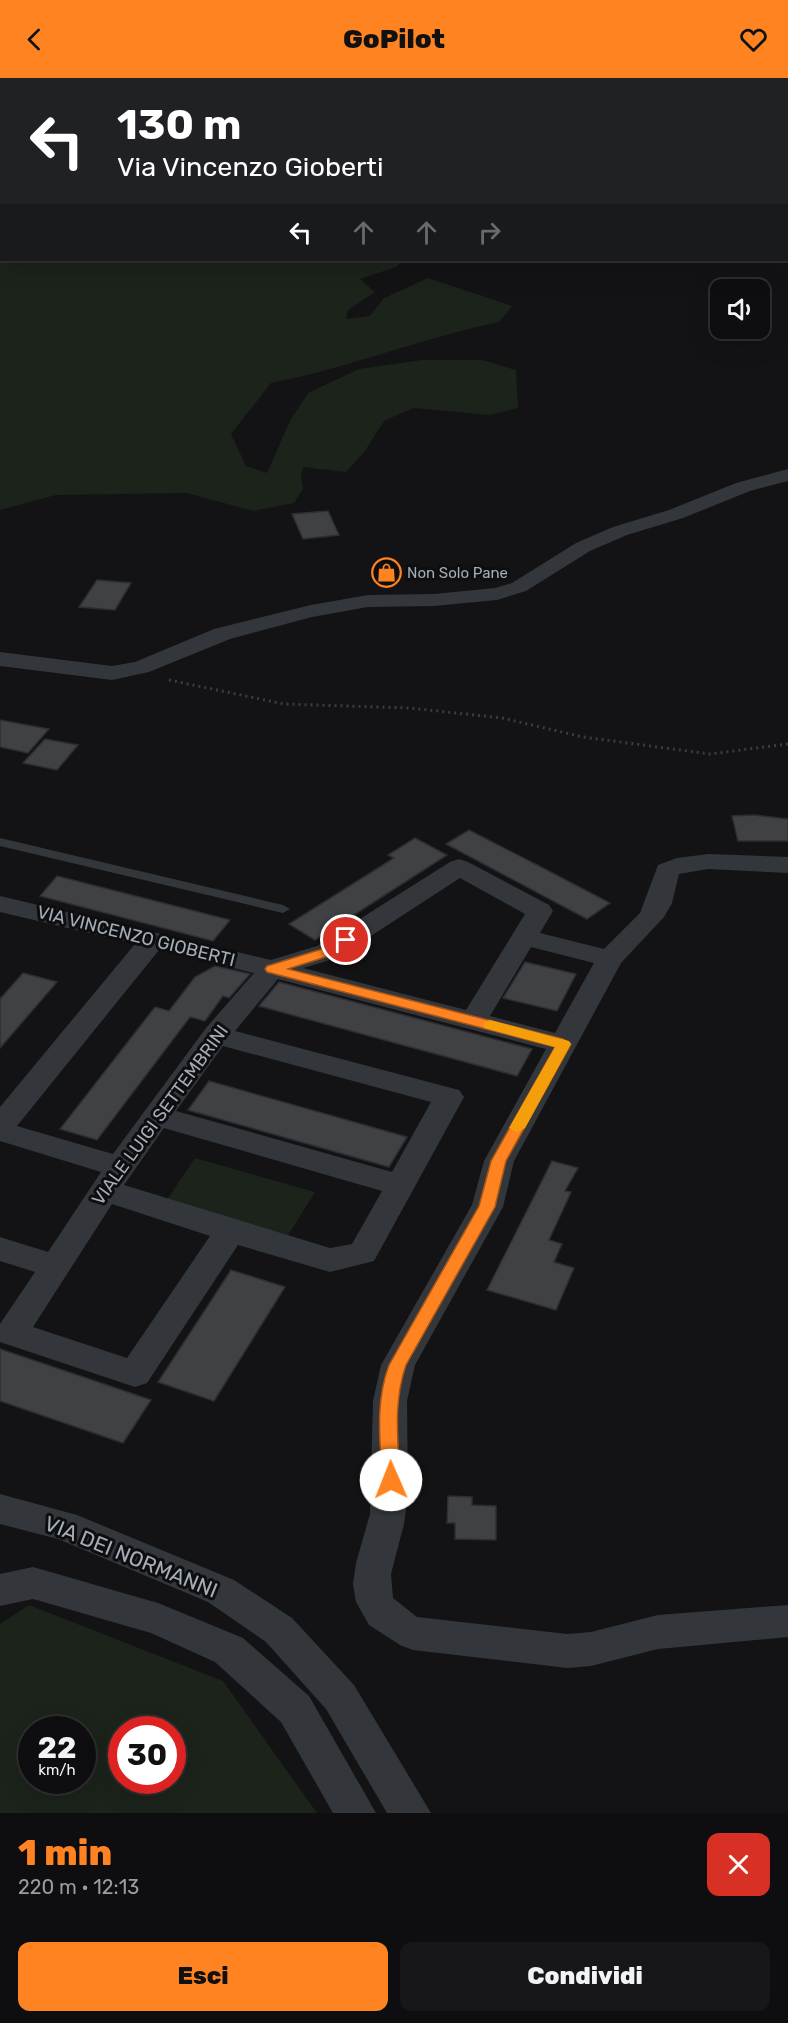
<!DOCTYPE html>
<html lang="it">
<meta charset="utf-8">
<style>
:root{--surface:#0e0e10;--page:#171719;--text:#f1f3f6;--muted:#9b9c9f;--line:#2e2e30;--accent:#ff8321}
body{margin:0;font-family:Rubik,sans-serif;background:var(--page);color:var(--text);height:100vh;display:flex;flex-direction:column;font-size:22px;white-space:nowrap}
*{box-sizing:border-box;margin:0}
p{font-size:20px;color:var(--muted)}
.icon{flex:none;width:33px;height:33px;fill:none;stroke:currentColor;stroke-width:2;stroke-linecap:round;stroke-linejoin:round}
.map{position:relative;height:1735px;overflow:hidden}
.details{display:flex;flex-direction:column;background:var(--surface);flex:1}
.details>*{flex:none}
.top-card{position:absolute;left:0px;top:0px;width:789px;height:183px;box-shadow:0 6px 24px #0002,0 0 0 2px var(--line);background:#202124;color:#fff;overflow:hidden}
.controls{position:absolute;left:710px;top:201px;display:grid;gap:12px}
.controls a{display:grid;place-items:center;width:60px;height:60px;border-radius:12px;background:var(--surface);box-shadow:0 6px 24px #0002,0 0 0 2px var(--line);font-size:30px}
.speed{position:absolute;left:18px;top:1638px;display:flex;gap:12px;font-size:30px;font-weight:700;text-align:center}
.speed>*{display:grid;place-content:center;width:78px;height:78px;border-radius:50%;background:var(--surface);box-shadow:0 6px 24px #0002,0 0 0 2px var(--line);line-height:1}
.speed small{font-size:15px;font-weight:400}
.speed .limit{border:9px solid #d22;background:#fff;color:#111}
.pin{position:absolute;display:grid;place-items:center;width:51px;height:51px;color:#fff;margin:-26px;border:3px solid #fff;border-radius:50%;box-shadow:0 2px 6px #0007}
.me{position:absolute;width:66px;margin:-33px;rotate:359deg;stroke-linejoin:round;filter:drop-shadow(0 0 4px #0008)}
.turn{display:flex;align-items:center;gap:21px;height:126px;padding:0 18px;font-size:27px}
.turn .icon{width:78px;height:78px;stroke-width:2.5}
.turn b{display:block;font-size:42px;line-height:51px}
.lanes{display:flex;align-items:center;height:57px;padding:0 18px;background:#0003;justify-content:center;gap:30px;direction:ltr}
.lanes .off{opacity:.35}
.round{display:grid;place-items:center;flex:none;width:63px;height:63px;border-radius:12px;background:var(--page)}
.summary{display:flex;align-items:center;justify-content:space-between;height:102px;padding:0 18px}
h1{font-size:36px;font-weight:800;line-height:45px;color:var(--accent)}
.button{display:flex;gap:12px;margin-top:auto;padding:12px 18px}
.button a{flex:1;height:69px;border-radius:12px;background:var(--accent);color:#111;font-size:24px;font-weight:800;line-height:69px;text-align:center}
.button a+a{background:var(--page);color:var(--text)}
header{display:flex;justify-content:space-between;align-items:center;height:78px;padding:0 18px;background:var(--accent);color:#111;font-size:27px;font-weight:800}
.map>svg:first-child{display:block}
.green{fill:#1b231b;fill-rule:evenodd}
.building{fill:#3f4145;stroke:#2d2e31;stroke-width:1.5}
.lines{fill:none;stroke-linecap:round;stroke-linejoin:round}
.path{stroke:#393d41;stroke-width:3;stroke-dasharray:2 4;stroke-linecap:butt}
.lane{fill:#33363a;fill-rule:evenodd}
.street{fill:#33363a;fill-rule:evenodd}
.secondary{fill:#41454a;fill-rule:evenodd}
.route{fill:#ff8321;stroke:#a65515;stroke-width:1.5}
.slow{fill:#f59e0b}
.labels{text-anchor:middle;stroke-width:6;stroke-linejoin:round;paint-order:stroke}
.far-poi-label{font-size:15px;fill:#a3adb7;stroke:#0e0e10;text-anchor:start}
.street-label{font-size:18px;fill:#a3adb7;stroke:#0e0e10}
.near-street-label{font-size:21px;fill:#a3adb7;stroke:#0e0e10}
</style>
<header><svg class="icon" aria-label="back" viewBox="0 0 24 24"><path d="M15 5l-7 7 7 7"/></svg>GoPilot<svg class="icon" aria-label="heart" viewBox="0 0 24 24"><path d="M12 20l-8-8c-3-5 5-10 8-4 3-6 11-1 8 4z"/></svg></header>
<div class="map">
<svg width="788" height="1735" viewBox="0 0 788 1735">
<rect width="100%" height="100%" fill="#131315"/>
<!-- green -->
<g class="green">
<path d="M0 176 2 182 23 185 32 182H405L396 189 360 201 375 214 348 232 346 241 370 238 384 220 428 200 512 228 499 244C422 260 348 290 271 305L231 356 246 388 267 395 290 343 308 315 359 291 422 282H482L516 292 518 330 489 337 413 330 384 343 365 373 346 394 303 389 301 399 303 411 294 425 253 433 187 415 56 417 0 432Z"/>
<path d="M195 1080 315 1114 287 1159 166 1123Z"/>
<path d="M29 1527 223 1603 317 1735H0V1546ZM32 1652H82V1702H32ZM122 1652H172V1702H122Z"/>
</g>
<!-- building -->
<g class="building">
<path d="M328 433 339 457 303 461 292 436Z"/>
<path d="M97 502 131 505 115 532 79 529Z"/>
<path d="M0 642 49 651 28 675 0 669Z"/>
<path d="M45 661 78 667 57 692 23 685Z"/>
<path d="M754 737 788 741V763H738L732 738Z"/>
<path d="M469 752 543 790 610 825 587 841 446 766Z"/>
<path d="M415 760 447 777 315 862 289 846 394 780 388 777Z"/>
<path d="M57 798 230 842 213 863 40 818Z"/>
<path d="M525 884 576 896 557 933 503 920Z"/>
<path d="M215 888 250 896 229 920 223 918 205 943 190 939 97 1062 60 1051 155 929 169 933 195 899Z"/>
<path d="M23 895 57 904 0 970V921Z"/>
<path d="M279 904 532 971 517 998 259 928Z"/>
<path d="M209 1003 407 1059 389 1089 188 1032Z"/>
<path d="M552 1083 578 1090 565 1113 571 1114 549 1162 562 1166 554 1184 574 1190 556 1232 487 1212Z"/>
<path d="M231 1192 285 1209 214 1323 158 1304Z"/>
<path d="M0 1271 104 1306 151 1322 123 1365 0 1323Z"/>
<path d="M448 1418 472 1419V1427L496 1428V1462L455 1461V1445H447Z"/>
</g>
<g class="lines">
<!-- path -->
<path class="path" d="M169 602 284 626 410 630 502 640 583 659 710 676 788 666"/>
<!-- lane -->
<path class="lane" d="M0 760 283 827 290 831 283 835 0 768Z"/>
<!-- street -->
<g class="street">
<path d="M788 391V403L750 413 683 440 627 457 590 473 526 513 497 522 434 528 368 529 312 539 230 561 149 594 112 602 0 588V574L112 588 135 584 214 551 311 527 368 517 434 516 495 510 512 505 576 465 613 449 669 432 736 405Z"/>
<path d="M708 776 788 779V795L708 791 679 796 672 825 664 839 621 885 514 1083 503 1129 415 1287 407 1323 408 1417 404 1446 391 1496 393 1520 417 1539 567 1556 591 1554 658 1537 788 1527V1559L658 1571 591 1588 567 1590 413 1572 400 1567 369 1547 356 1524 353 1506 356 1485 370 1436 373 1323 381 1287 472 1127 484 1083 546 971 278 901 235 953 459 1012 464 1019 374 1183 330 1194 238 1167 147 1305 135 1309 0 1264V1246L35 1194 0 1183V1159L48 1174 101 1094 0 1063V1029L135 866 0 834V818L271 882 317 868 450 784 459 781 468 784 549 827 553 833 540 855 604 871 640 835 658 787 677 780ZM460 800 525 836 466 932 303 890 337 880ZM531 869 594 885 555 955 490 938ZM159 872 254 895 206 950 113 1076 17 1048ZM223 968 431 1024 392 1094 176 1033ZM164 1050 382 1113 352 1166 330 1170 124 1107ZM112 1126 210 1158 127 1280 33 1249Z"/>
<path d="M0 1416 77 1437 234 1502 292 1540 354 1607 431 1735H387L326 1631 266 1564 208 1524 58 1461 0 1446Z"/>
<path d="M33 1489 158 1525 243 1560 309 1618 376 1735H333L281 1644 215 1584 151 1555 33 1521 0 1528V1496Z"/>
</g>
<!-- secondary -->
<g class="secondary">
<path d="M458 0H477L457 2Z"/>
<rect x="0" y="159" width="2" height="12"/>
</g>
</g>
<!-- route -->
<path class="route" d="M346 858 351 859V865L332 877 288 891 563 961 571 966 506 1083 495 1129 406 1287C393 1325 398 1362 400 1402L397 1407 391 1409 384 1407 382 1402C380 1362 375 1324 389 1287L479 1128 491 1083 555 969 267 894 265 891 267 888 322 871Z"/>
<!-- slow -->
<path class="slow" d="M490 942 569 963 571 966 525 1050 517 1055 509 1050 555 969 484 950V944Z"/>
<!-- icons -->
<defs>
<symbol id="shop-ring" viewBox="-11 -11 22 22"><circle r="9.5" fill="#0e0e10" stroke="#ff8321" stroke-width="1.5"/><path d="M-5-2.5h2.3a2.7 3.5 0 0 1 5.4 0H5L5.5 6h-11ZM-1.5-2.5h3a1.5 2.3 0 0 0-3 0Z" fill="#ff8321"/></symbol>
</defs>
<g fill-rule="evenodd">
<use href="#shop-ring" x="370" y="478" width="33" height="33"/>
</g>
<g class="labels">
<!-- far-poi labels -->
<g class="far-poi-label">
<text x="407" y="500">Non Solo Pane</text>
</g>
<!-- street labels -->
<g class="street-label">
<text transform="translate(136 858) rotate(14)" y="6">VIA VINCENZO GIOBERTI</text>
<text transform="translate(160 1037) rotate(-54)" y="6">VIALE LUIGI SETTEMBRINI</text>
</g>
<!-- near-street labels -->
<g class="near-street-label">
<text transform="translate(131 1479) rotate(22)" y="7">VIA DEI NORMANNI</text>
</g>
</g>
</svg>
<div class="controls">
<a><svg class="icon" aria-label="sound" viewBox="0 0 24 24"><path d="M4 9h4l5-4v14l-5-4H4zM17 9q2 3 0 6"/></svg></a>
</div>
<div class="speed"><div>22<small>km/h</small></div><div class="limit">30</div></div>
<div class="pin" style="left:346px;top:862px;background:#d93025"><svg class="icon" aria-label="arrive" viewBox="0 0 24 24"><path d="M6 21V4h12l-3 4 3 4H6"/></svg></div>
<svg class="me" style="left:391px;top:1402px" viewBox="-20 -20 40 40"><circle r="19" fill="#fff"/><path d="M0-13L10 11 0 6-10 11z" fill="#ff8321"/></svg>
<div class="top-card">
<div class="turn"><svg class="icon" aria-label="left" viewBox="0 0 24 24"><path d="M17 20v-9H6M10 6l-5 5 5 5"/></svg><div><b>130 m</b>Via Vincenzo Gioberti</div></div>
<div class="lanes"><svg class="icon" aria-label="left" viewBox="0 0 24 24"><path d="M17 20v-9H6M10 6l-5 5 5 5"/></svg><svg class="icon off" aria-label="ahead" viewBox="0 0 24 24"><path d="M12 20V5M6 11l6-6 6 6"/></svg><svg class="icon off" aria-label="ahead" viewBox="0 0 24 24"><path d="M12 20V5M6 11l6-6 6 6"/></svg><svg class="icon off" aria-label="right" viewBox="0 0 24 24"><path d="M7 20v-9h11M14 6l5 5-5 5"/></svg></div>
</div>
</div>
<section class="details">
<div class="summary"><div><h1>1 min</h1><p>220 m · 12:13</p></div><a class="round" style="background:#d93025;color:#fff"><svg class="icon" aria-label="close" viewBox="0 0 24 24"><path d="M6 6l12 12M18 6L6 18"/></svg></a></div>
<div class="button"><a>Esci</a><a>Condividi</a></div>
</section>
